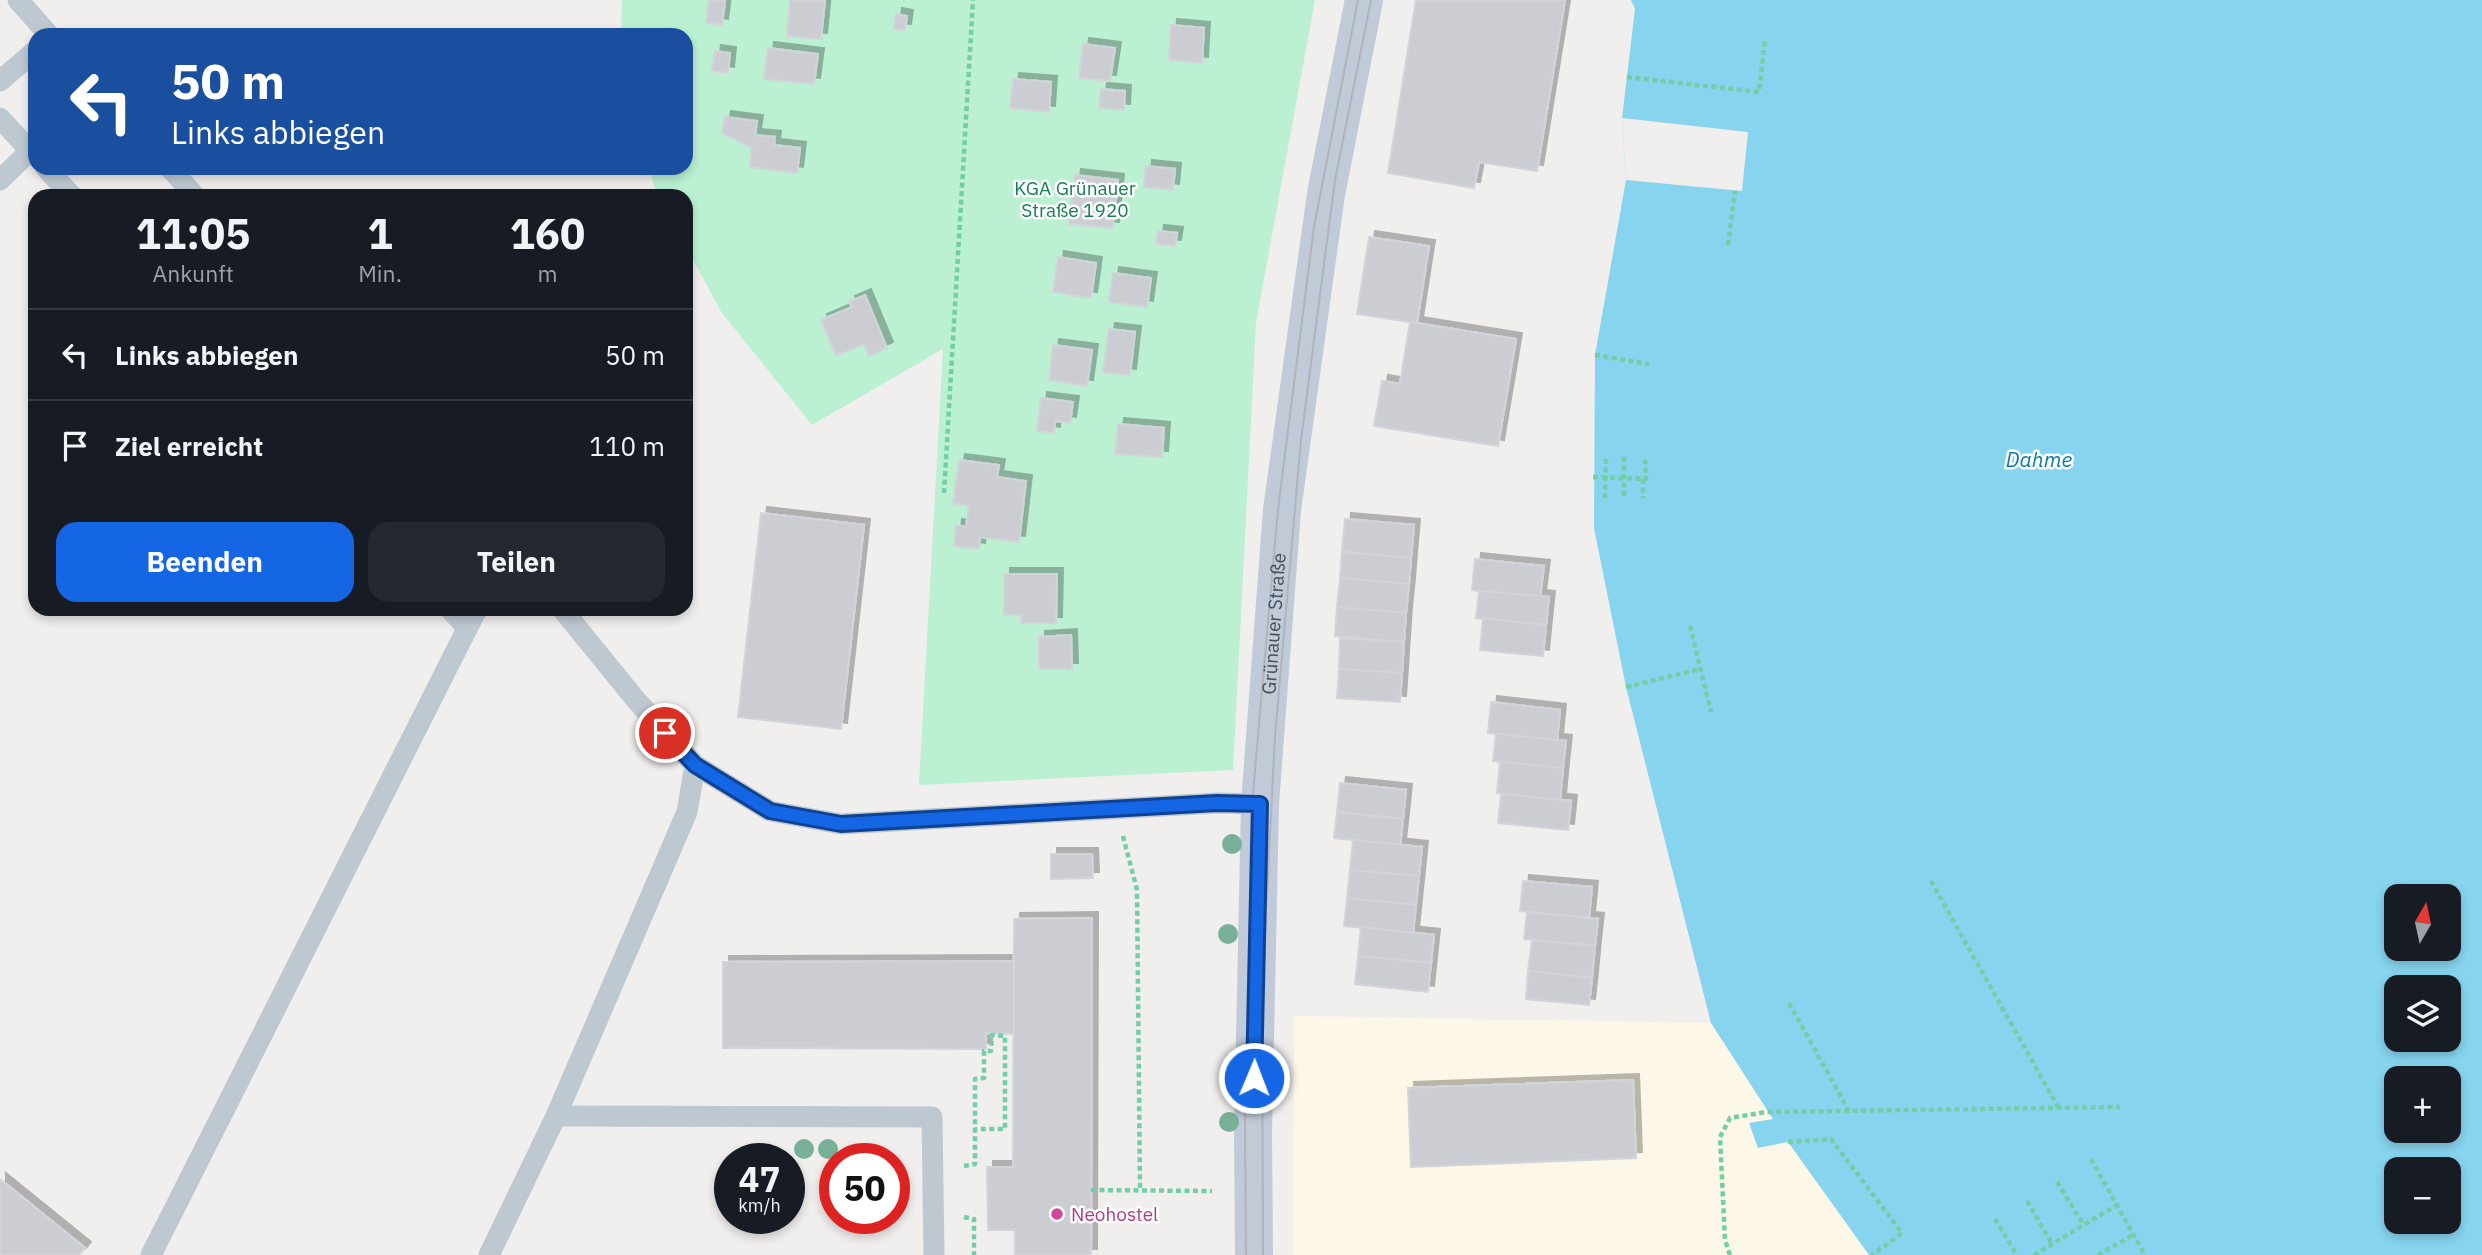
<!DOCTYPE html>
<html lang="de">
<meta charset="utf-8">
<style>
:root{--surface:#171b24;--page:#242831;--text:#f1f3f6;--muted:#9ea1a6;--line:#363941;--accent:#1566e4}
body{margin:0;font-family:"IBM Plex Sans",sans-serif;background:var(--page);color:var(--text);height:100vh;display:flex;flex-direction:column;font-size:26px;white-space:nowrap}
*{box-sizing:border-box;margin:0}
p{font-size:23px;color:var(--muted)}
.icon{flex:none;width:38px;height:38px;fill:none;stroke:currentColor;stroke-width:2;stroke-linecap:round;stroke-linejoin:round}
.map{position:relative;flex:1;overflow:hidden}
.sheet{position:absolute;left:28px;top:189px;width:665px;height:427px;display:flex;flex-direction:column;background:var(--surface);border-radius:21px;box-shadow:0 4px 10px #0003}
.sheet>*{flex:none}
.hud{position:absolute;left:28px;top:28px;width:665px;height:147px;border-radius:21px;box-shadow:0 4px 10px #0003;background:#1a4fa0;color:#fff;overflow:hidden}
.needle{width:46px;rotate:9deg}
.tools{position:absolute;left:2384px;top:884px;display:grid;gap:14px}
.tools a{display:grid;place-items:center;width:77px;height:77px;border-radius:14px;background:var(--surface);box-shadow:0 4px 10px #0003;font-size:35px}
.speed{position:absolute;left:714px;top:1143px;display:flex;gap:14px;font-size:35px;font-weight:700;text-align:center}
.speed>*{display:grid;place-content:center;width:91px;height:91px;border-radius:50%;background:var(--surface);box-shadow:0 4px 10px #0003;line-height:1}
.speed small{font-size:18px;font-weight:400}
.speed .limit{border:10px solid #d22;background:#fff;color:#111}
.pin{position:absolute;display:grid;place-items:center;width:60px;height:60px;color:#fff;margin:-30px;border:4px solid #fff;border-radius:50%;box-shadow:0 2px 7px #0007}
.me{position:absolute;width:77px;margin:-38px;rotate:1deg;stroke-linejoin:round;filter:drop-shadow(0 0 5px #0008)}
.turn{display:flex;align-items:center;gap:24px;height:147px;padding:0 28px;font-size:32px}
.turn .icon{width:91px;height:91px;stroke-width:2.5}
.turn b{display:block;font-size:49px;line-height:60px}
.eta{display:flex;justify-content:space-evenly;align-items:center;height:119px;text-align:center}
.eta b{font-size:42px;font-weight:700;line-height:49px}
.action{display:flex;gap:14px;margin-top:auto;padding:14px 28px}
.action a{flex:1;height:80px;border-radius:21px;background:var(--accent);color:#fff;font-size:28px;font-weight:700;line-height:80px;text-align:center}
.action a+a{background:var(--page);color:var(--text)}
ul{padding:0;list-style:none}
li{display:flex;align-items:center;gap:21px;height:91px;padding:0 28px;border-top:2px solid var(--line)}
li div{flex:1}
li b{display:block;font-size:26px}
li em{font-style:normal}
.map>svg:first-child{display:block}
.commercial{fill:#fcf7e6}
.green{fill:#bbf0d2}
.water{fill:#87d4ee;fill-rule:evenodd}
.pier{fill:#f1eeee}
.building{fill:#cbcdd3;stroke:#d2d4da;stroke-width:2;filter:url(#shadow)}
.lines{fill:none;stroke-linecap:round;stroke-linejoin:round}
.path{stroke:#72cea5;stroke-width:4.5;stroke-dasharray:5 3.5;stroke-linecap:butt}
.lane{stroke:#bec8d1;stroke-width:21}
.secondary{stroke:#c0cad8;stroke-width:38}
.tram{stroke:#b0b3b9;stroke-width:2}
.tree{fill:#78b197}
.route-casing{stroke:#0e4294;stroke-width:18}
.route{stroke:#1566e4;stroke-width:12}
.hotel-dot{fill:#d1479c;stroke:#fff;stroke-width:2.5}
.labels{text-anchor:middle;stroke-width:5;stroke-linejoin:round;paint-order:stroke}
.park-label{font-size:19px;fill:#157f4f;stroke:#fff}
.street-label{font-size:19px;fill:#46505c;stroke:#fff}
.hotel-label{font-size:19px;fill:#b23c85;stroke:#fff;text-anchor:start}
.water-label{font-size:21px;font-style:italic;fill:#097ca4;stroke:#fff}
</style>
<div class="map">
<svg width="2482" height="1255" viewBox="0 0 2482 1255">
<defs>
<filter id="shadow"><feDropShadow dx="6" dy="-6" stdDeviation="0" flood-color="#0004"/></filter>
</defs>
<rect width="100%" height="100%" fill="#f1eeee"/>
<!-- commercial -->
<path class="commercial" d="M1294 1016 1711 1023 1773 1120 1749 1123 1758 1147 1788 1142 1869 1255H1293Z"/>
<!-- green -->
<path class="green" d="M622 0H1315L1256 323 1233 770 919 785 943 349 812 425 722 313 686 247V196H658L648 168H686V35H621Z"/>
<!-- water -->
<path class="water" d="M1631 0H2482V1255H1869L1788 1142 1758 1148 1749 1123 1773 1119 1711 1023 1626 687 1594 528 1595 355 1626 180 1622 118 1635 9ZM2396 896H2448V948H2396ZM2396 987H2448V1040H2396ZM2396 1078H2448V1130H2396ZM2396 1169H2448V1222H2396Z"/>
<!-- pier -->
<path class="pier" d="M1622 118 1748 132 1742 191 1626 180Z"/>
<!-- building -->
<g class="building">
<path d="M709 0 725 1 722 25 706 23Z"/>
<path d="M790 0H825L821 39 787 36Z"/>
<path d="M1416 0H1565L1537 171 1479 162 1474 188 1388 173Z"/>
<path d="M896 14 907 16 905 30 894 29Z"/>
<path d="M1171 25 1204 28 1202 63 1169 60Z"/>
<path d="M1083 44 1115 48 1110 81 1079 78Z"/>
<path d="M768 48 818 54 814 84 764 79Z"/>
<path d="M715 51 730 53 728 73 712 71Z"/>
<path d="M1013 79 1051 82 1049 112 1010 108Z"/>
<path d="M1101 89 1125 91 1124 110 1099 108Z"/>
<path d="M725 117 757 121 755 135 775 137 774 145 800 148 797 173 750 167 752 148 722 133Z"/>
<path d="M1146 166 1175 169 1173 190 1144 187Z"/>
<path d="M1075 175 1118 180 1113 228 1069 224Z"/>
<path d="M1158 231 1177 233 1175 246 1156 244Z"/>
<path d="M1369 237 1429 246 1417 323 1357 314Z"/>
<path d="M1058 257 1096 263 1091 298 1053 292Z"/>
<path d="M1113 273 1151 278 1147 307 1109 302Z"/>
<path d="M865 295 887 348 869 356 864 344 836 356 821 320 852 307 849 302Z"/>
<path d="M1410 322 1516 339 1498 446 1374 426 1382 381 1400 384Z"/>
<path d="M1109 329 1135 332 1130 375 1103 372Z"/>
<path d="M1053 345 1092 350 1087 386 1049 380Z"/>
<path d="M1041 398 1073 402 1070 423 1055 421 1054 433 1037 431Z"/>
<path d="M1118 424 1164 428 1162 457 1115 454Z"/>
<path d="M959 460 999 465 997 477 1026 481 1019 542 980 537 979 549 954 546 956 525 966 527 969 506 953 503Z"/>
<path d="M761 513 864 525 841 729 738 717Z"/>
<path d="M1345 519 1414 525 1411 558 1342 552Z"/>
<path d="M1342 552 1411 558 1409 584 1340 578Z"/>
<path d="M1475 559 1544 566 1540 597 1472 590Z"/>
<path d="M1004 574H1057L1056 623H1021V615H1004Z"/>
<path d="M1340 578 1409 584 1406 613 1337 607Z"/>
<path d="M1479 591 1549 597 1546 625 1476 618Z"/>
<path d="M1337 607 1406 613 1404 642 1335 636Z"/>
<path d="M1483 618 1546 625 1543 656 1480 650Z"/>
<path d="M1071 635 1072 669H1039V637Z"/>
<path d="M1340 638 1404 642 1402 673 1339 669Z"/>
<path d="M1339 669 1402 673 1400 702 1337 698Z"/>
<path d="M1491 702 1560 710 1557 740 1488 733Z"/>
<path d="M1496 734 1566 741 1563 768 1493 761Z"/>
<path d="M1500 762 1563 768 1560 800 1497 793Z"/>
<path d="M1340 783 1406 790 1403 819 1337 812Z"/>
<path d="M1501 794 1571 801 1568 830 1498 823Z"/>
<path d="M1337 812 1403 819 1400 845 1334 838Z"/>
<path d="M1353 840 1422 847 1419 876 1350 870Z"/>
<path d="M1051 854H1092L1093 878 1051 879Z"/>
<path d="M1350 870 1419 876 1416 905 1347 898Z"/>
<path d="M1523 881 1592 887 1589 918 1520 911Z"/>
<path d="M1347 898 1416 905 1413 933 1344 926Z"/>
<path d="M1527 912 1598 919 1595 946 1524 939Z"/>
<path d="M1092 918 1091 1255H1015V1230H988L987 1167H1013L1014 919Z"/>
<path d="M1361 927 1434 935 1431 963 1358 956Z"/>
<path d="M1532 940 1595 946 1592 978 1528 971Z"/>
<path d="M1358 956 1431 963 1428 992 1355 984Z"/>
<path d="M1014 961V1034L986 1033V1049L723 1048V962Z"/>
<path d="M1528 971 1592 978 1589 1005 1526 999Z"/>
<path d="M1633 1080 1636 1158 1411 1167 1408 1088Z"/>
<path d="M0 1179 85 1248 79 1255H0Z"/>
</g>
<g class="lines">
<!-- path -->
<g class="path">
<path d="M1627 77 1759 92 1765 40"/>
<path d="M1728 245 1735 191"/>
<path d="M1595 355 1649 364"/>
<path d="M1624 457V498"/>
<path d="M1593 477 1646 479 1645 460"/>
<path d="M1643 479V498"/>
<path d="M944 493 973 0"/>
<path d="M1605 498 1606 457"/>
<path d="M1690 626 1711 712"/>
<path d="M1626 687 1701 669"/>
<path d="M1123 836 1137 890 1140 1190"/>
<path d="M1931 881 2058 1107"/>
<path d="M1789 1003 1849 1111"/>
<path d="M1788 1142 1831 1139 1902 1233 1872 1255"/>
<path d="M2091 1159 2145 1255"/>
<path d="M964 1166 975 1164V1079L984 1078V1051H991L992 1035 1005 1036V1129H975"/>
<path d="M2057 1182 2083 1224"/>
<path d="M1091 1190 1212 1191"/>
<path d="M2027 1201 2052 1244"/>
<path d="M964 1217 974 1219V1255"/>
<path d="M1995 1219 2017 1255"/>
<path d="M1730 1255 1725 1240 1720 1137 1730 1118 1766 1112 2120 1107"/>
<path d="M2034 1255 2117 1205"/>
<path d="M2098 1255 2133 1235"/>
</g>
<!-- lane -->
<g class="lane">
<path d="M18 0 49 35"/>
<path d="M0 81 35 51"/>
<path d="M0 118 35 156"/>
<path d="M46 168 72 196"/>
<path d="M170 168 195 196"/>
<path d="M0 180 30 151"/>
<path d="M450 609 467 628"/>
<path d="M562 609 636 700 695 765 770 811 841 824 1217 803 1260 804"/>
<path d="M556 1116 932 1117 934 1255"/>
<path d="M151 1255 477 609"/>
<path d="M489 1255 556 1116 687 812 695 765"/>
</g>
<!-- secondary -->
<path class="secondary" id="s1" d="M1254 1255 1253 1133 1260 804 1282 510 1326 194 1364 0"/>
<!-- tram -->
<g class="tram">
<path d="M1246 1255 1245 1131 1252 804 1278 509 1314 227 1358 0"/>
<path d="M1263 1255 1262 991 1275 736 1301 440 1335 180 1371 0"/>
</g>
</g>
<!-- trees -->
<g class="tree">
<circle cx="1232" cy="844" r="10"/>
<circle cx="1228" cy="934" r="10"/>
<circle cx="1229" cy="1122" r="10"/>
<circle cx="804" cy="1149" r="10"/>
<circle cx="828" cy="1149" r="10"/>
</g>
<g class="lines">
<defs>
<path id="route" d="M665 733 695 765 770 811 841 824 1217 803 1260 804 1254 1078"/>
</defs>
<!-- route casing -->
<use href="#route" class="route-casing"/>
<!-- route -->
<use href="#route" class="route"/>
</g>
<!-- markers -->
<circle class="hotel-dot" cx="1057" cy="1214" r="7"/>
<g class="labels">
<!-- park labels -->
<g class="park-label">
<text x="1075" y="195">KGA Grünauer<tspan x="1075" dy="22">Straße 1920</tspan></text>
</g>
<!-- street labels -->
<g class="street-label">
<text dy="7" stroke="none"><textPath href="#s1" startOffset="632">Grünauer Straße</textPath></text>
</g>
<!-- hotel labels -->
<g class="hotel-label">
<text x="1071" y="1221">Neohostel</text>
</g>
<!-- water labels -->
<g class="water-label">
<text x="2039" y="467">Dahme</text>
</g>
</g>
</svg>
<div class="tools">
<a><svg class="needle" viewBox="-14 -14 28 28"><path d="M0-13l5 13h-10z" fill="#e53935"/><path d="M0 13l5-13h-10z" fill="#9ea1a6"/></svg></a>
<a><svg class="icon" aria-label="layers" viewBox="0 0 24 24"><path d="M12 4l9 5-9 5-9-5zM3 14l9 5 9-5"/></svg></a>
<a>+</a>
<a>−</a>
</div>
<div class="speed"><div>47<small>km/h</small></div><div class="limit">50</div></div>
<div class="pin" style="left:665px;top:733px;background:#d93025"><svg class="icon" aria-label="arrive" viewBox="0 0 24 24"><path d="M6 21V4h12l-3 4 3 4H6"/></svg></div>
<svg class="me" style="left:1254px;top:1078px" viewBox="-20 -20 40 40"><circle r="17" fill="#1566e4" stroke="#fff" stroke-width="3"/><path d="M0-11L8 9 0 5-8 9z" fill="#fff"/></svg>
<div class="hud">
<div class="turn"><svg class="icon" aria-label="left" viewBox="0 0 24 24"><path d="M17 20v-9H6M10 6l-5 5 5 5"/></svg><div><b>50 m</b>Links abbiegen</div></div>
</div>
<section class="sheet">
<div class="eta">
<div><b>11:05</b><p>Ankunft</p></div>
<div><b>1</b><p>Min.</p></div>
<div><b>160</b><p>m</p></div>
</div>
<ul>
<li><svg class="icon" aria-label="left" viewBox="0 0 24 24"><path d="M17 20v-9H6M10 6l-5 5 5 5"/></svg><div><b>Links abbiegen</b></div><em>50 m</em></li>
<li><svg class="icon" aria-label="arrive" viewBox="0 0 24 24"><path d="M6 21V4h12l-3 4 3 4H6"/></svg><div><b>Ziel erreicht</b></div><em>110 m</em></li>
</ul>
<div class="action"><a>Beenden</a><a>Teilen</a></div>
</section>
</div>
